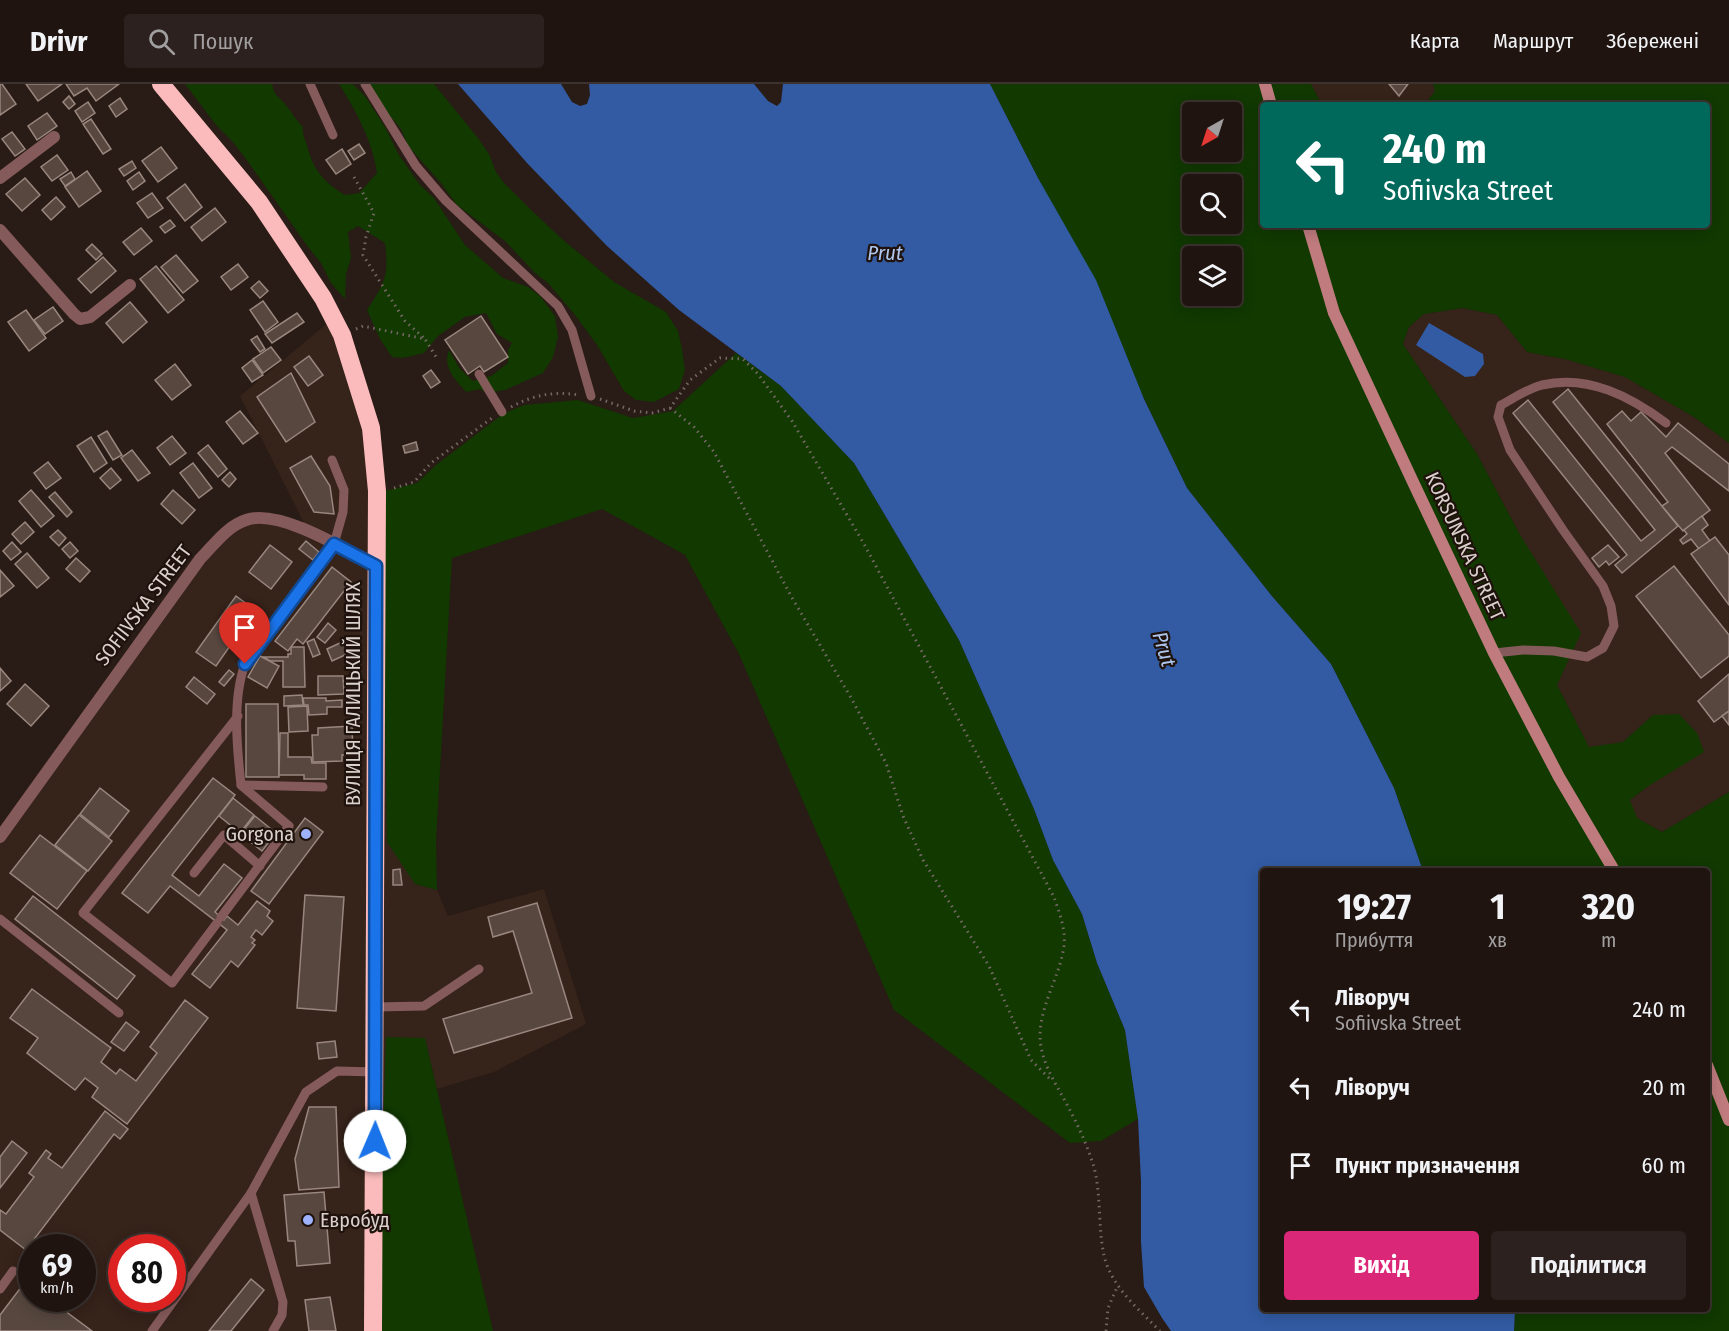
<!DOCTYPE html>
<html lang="uk">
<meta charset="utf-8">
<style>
:root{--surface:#1f1410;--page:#2c211e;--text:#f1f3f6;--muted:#a19e9f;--line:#3c3330;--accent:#db2777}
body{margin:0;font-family:"Fira Sans Condensed",sans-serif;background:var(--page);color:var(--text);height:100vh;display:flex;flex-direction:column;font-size:22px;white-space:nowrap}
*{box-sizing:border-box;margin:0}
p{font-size:20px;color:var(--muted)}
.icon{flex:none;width:33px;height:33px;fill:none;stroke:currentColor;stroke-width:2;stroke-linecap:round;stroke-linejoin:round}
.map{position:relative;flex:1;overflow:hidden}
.side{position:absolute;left:1260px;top:784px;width:450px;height:444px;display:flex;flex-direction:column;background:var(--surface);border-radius:6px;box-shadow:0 3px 15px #0003,0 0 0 2px var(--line)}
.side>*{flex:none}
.banner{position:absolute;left:1260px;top:18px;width:450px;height:126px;border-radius:6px;box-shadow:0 3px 15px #0003,0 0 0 2px var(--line);background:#00695c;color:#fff;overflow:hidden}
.needle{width:39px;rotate:219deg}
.fabs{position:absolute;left:1182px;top:18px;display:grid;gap:12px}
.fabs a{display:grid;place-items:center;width:60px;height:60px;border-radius:6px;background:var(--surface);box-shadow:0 3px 15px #0003,0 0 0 2px var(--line);font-size:30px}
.speed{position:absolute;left:18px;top:1150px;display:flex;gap:12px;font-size:30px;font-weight:700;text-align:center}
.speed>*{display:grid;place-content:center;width:78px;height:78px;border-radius:50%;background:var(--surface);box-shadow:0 3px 15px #0003,0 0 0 2px var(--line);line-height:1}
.speed small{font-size:15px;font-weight:400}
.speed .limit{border:9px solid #d22;background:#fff;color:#111}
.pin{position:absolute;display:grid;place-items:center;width:51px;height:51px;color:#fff;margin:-62px -26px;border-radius:50% 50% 50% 0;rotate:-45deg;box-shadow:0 0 6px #0007}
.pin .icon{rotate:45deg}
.me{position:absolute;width:66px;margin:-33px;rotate:1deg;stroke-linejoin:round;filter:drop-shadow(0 0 4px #0008)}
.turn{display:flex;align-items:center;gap:21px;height:126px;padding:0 24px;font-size:27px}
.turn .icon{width:78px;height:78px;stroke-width:2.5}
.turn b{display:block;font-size:42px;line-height:51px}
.eta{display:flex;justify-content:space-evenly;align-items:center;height:102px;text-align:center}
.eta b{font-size:36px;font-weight:700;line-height:42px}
.cta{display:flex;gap:12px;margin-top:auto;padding:12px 24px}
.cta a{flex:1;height:69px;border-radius:6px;background:var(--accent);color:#fff;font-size:24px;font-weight:700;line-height:69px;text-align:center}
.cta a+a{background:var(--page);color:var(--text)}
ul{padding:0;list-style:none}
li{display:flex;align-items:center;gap:18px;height:78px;padding:0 24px}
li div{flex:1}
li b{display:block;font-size:22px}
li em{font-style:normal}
header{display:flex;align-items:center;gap:36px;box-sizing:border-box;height:84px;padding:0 30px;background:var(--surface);border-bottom:2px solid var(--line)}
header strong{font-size:28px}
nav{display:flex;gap:33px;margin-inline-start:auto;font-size:21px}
.search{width:420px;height:54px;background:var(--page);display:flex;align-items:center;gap:15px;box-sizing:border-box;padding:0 21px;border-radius:6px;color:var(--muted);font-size:22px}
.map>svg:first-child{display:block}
.built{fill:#36231a;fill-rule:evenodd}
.green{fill:#113900;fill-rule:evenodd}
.water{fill:#325ba3}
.building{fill:#57473f;stroke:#99877f;stroke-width:1.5}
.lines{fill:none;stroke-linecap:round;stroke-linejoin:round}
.path{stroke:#756964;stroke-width:3;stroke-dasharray:1.5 4.5;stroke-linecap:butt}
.lane{stroke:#855a5b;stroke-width:9}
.street{stroke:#855a5b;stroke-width:12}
.secondary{stroke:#bf7b7e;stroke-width:12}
.highway{stroke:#fbbbbc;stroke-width:18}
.route-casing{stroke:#114b97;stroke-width:15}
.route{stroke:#1a73e8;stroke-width:10}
.poi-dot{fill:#9fb3fd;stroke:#1f120c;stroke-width:2}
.labels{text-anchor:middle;stroke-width:4.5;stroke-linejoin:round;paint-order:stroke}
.street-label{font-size:20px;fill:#dad0cc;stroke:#1f120c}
.poi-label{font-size:20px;fill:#dad0cc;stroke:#1f120c;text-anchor:end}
.water-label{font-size:21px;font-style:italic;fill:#aec6ee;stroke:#1f120c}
</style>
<header>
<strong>Drivr</strong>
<div class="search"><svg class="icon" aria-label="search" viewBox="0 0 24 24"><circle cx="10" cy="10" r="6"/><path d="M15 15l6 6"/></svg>Пошук</div>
<nav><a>Карта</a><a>Маршрут</a><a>Збережені</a></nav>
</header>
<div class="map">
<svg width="1729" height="1247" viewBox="0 0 1729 1247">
<rect width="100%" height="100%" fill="#291b15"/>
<!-- built -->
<g class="built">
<path d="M1311 0H1433L1435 7 1424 21H1322Z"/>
<path d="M1463 224 1497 231 1527 268 1565 275 1625 293 1694 333 1729 359V708L1662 748 1637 734 1629 717 1647 703 1653 631 1623 658 1589 664 1557 601 1519 449 1477 370 1403 260 1409 243 1424 230Z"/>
<path d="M336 232 372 342 415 800 437 806 448 832 544 805 586 940 494 988 437 1005 425 954 377 1247H0V748L142 549 246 431 305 441 240 312ZM32 1164H82V1215H32ZM122 1164H172V1215H122Z"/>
</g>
<!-- green -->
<g class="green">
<path d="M185 0H272C275 13 277 10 285 20 291 27 296 36 303 43 302 51 305 54 307 62 314 87 323 97 345 111L359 109 377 89C373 58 356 27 339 0H353L365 12 385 43 399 71 420 101 434 114 465 161 503 194 528 203 540 212 555 232 558 253 553 273 543 289 505 306 486 309 480 305 466 308C455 295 442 284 449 266L460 285 473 297 491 292 508 279V266L512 259 497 250 486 229 465 233 438 252 424 269 403 274 392 273 380 255 367 226C385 198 389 193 385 159L358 142 348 148 351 174 346 190 345 215 331 199 321 179 308 163 246 75 232 57 216 41Z"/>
<path d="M370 0H434L478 54 489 70 496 88 505 100 529 124 562 155 614 198 666 228 678 247 682 265 685 286 679 305 654 318 636 316 624 307 597 261 575 231 548 199 535 189 505 157 457 121 441 99 408 62 401 45 375 14Z"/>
<path d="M990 0H1311L1322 21H1263V141H1707V21H1424L1435 7 1433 0H1729V359L1694 333 1625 293 1565 275 1527 268 1497 231 1463 224 1424 230 1409 243 1403 260 1477 370 1519 449 1581 549 1557 601 1589 663 1623 658 1653 631 1679 630 1697 649 1704 668 1647 703 1630 716 1637 734 1662 748 1729 708V1247H1514L1515 1226H1707V788L1423 787 1394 704 1331 580 1271 511 1187 404 1038 94ZM1192 28H1232V68H1192ZM1192 100H1232V140H1192ZM1192 172H1232V212H1192Z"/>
<path d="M736 269 781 302 854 379 959 556 1034 725 1053 776 1082 830 1097 879 1125 946 1138 1035 1101 1057 1070 1059 894 926 739 570 685 471 602 425 452 474 436 757 437 806 415 800 387 758 381 408 417 399 436 381 503 330 524 321 578 316 633 334 673 327Z"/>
<path d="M386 953 425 954 493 1247H377Z"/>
</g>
<!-- water -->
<g class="water">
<path d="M458 0H561L572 18 580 22 587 20 590 11 589 0H754L768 17 777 22 781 18 783 0H990L1038 94 1096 196 1144 315 1187 404 1271 511 1331 580 1394 704 1423 787 1263 788V1226H1515L1514 1247H1171L1162 1234 1144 1203 1141 1158V1098L1138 1035 1125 946 1097 879 1082 830 1053 776 1034 725 959 556 854 379 781 302 679 226 607 162 527 79Z"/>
<path d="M1429 239 1483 270 1484 280 1475 292 1465 293 1416 261Z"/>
</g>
<!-- building -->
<g class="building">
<path d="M0 0H2L16 20 0 31Z"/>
<path d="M26 0H62L38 17Z"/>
<path d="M66 0H119L96 17 87 4 74 12Z"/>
<path d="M1389 0H1408L1399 12Z"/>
<path d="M69 12 75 20 69 25 63 18Z"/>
<path d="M120 14 127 25 116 33 109 22Z"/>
<path d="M88 18 95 29 82 38 75 27Z"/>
<path d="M47 29 57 42 37 56 28 42Z"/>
<path d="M91 35 111 65 103 70 83 40Z"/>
<path d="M12 48 25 65 15 72 2 55Z"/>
<path d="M359 60 365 69 354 76 348 67Z"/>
<path d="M161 63 177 84 158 98 142 77Z"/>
<path d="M342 65 351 80 336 90 326 76Z"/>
<path d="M57 71 68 86 52 97 41 83Z"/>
<path d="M132 77 136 84 124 92 119 85Z"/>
<path d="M87 87 101 107 79 123 65 103Z"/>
<path d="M71 88 75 95 65 102 60 95Z"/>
<path d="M139 88 145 97 133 106 127 97Z"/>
<path d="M25 94 40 111 22 127 6 110Z"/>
<path d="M185 100 202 123 185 137 167 114Z"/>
<path d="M152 109 163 124 148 134 137 119Z"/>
<path d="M56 113 65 123 51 136 42 126Z"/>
<path d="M215 124 226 138 202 157 191 143Z"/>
<path d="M170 136 175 142 165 149 160 143Z"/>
<path d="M141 144 152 157 134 171 123 158Z"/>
<path d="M92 160 102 170 96 176 86 166Z"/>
<path d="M176 171 198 197 183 209 161 183Z"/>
<path d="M103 173 116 187 91 209 78 195Z"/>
<path d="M238 180 248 193 231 206 221 193Z"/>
<path d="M156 182 184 216 168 229 140 195Z"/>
<path d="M259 197 268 207 260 214 251 204Z"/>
<path d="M263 217 278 238 265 248 250 226Z"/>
<path d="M130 218 147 238 123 259 106 239Z"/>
<path d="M53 223 63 237 45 250 34 236Z"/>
<path d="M26 226 46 254 29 267 8 238Z"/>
<path d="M297 229 304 238 272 259 265 250Z"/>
<path d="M481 232 508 273 484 288 480 282 468 290 445 256Z"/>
<path d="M257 252 265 265 260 268 251 256Z"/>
<path d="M271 263 281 276 263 289 253 275Z"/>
<path d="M309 272 323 291 308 302 294 283Z"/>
<path d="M252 276 263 291 252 298 242 284Z"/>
<path d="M175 280 191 301 172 316 155 296Z"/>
<path d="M431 286 440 298 431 304 423 292Z"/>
<path d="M291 289 315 338 286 358 257 313Z"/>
<path d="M1568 305 1678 442 1622 489 1615 481 1627 471 1513 329 1528 316 1641 457 1655 446 1553 318Z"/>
<path d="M240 327 258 349 243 360 226 338Z"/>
<path d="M1622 327 1631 337 1641 328 1666 353 1678 339 1729 380V407L1672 363 1665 369 1710 426 1683 447 1662 422 1668 418 1607 340Z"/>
<path d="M107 347 122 371 113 376 98 352Z"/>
<path d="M172 352 186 369 170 381 157 364Z"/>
<path d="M91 353 107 379 94 388 77 362Z"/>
<path d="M416 358 418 366 405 369 403 362Z"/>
<path d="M208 361 227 385 218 393 198 369Z"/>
<path d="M132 366 150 389 138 397 121 374Z"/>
<path d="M311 372 330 402 334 430 314 428 290 384Z"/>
<path d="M48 378 61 394 46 405 34 389Z"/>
<path d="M193 379 212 404 199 414 180 389Z"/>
<path d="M111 384 121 396 110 405 100 394Z"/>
<path d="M230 388 236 395 229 403 222 396Z"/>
<path d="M31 406 54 432 41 443 19 417Z"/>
<path d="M173 406 195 426 182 440 161 420Z"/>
<path d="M55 408 72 428 67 433 49 413Z"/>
<path d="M1702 432 1708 441 1702 446 1710 457 1699 465 1691 455 1683 460 1680 456 1687 450 1684 446Z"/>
<path d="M25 438 34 448 21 460 12 450Z"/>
<path d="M58 446 66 454 59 462 50 453Z"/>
<path d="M1715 453 1729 471V521L1691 470Z"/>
<path d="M306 457 319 468 313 476 299 465Z"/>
<path d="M12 458 21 468 11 476 3 467Z"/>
<path d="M70 458 78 467 70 474 62 465Z"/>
<path d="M270 461 292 478 271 505 249 488Z"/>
<path d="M1608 461 1619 473 1609 481 1606 477 1599 483 1592 474Z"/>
<path d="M27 469 49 494 37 504 15 480Z"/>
<path d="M76 474 90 487 80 498 66 485Z"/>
<path d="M1674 482 1729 551V572L1701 594 1636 512Z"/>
<path d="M332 483 351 498 303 560 297 555 288 567 275 557Z"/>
<path d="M0 486 14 502 0 513Z"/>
<path d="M236 512 255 526 216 582 196 568Z"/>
<path d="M328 539 336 546 325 559 317 553Z"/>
<path d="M353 553 358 565 332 577 327 565Z"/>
<path d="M314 555 320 570 313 573 307 558Z"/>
<path d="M291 563H304L305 603H283V577H270L264 573H288V570H291Z"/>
<path d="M260 572 279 582 267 604 248 593Z"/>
<path d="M0 584 11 597 0 607Z"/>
<path d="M229 586 234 590 224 602 219 598Z"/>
<path d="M1729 590V627L1714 638 1698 617Z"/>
<path d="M318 592H343L344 610 318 611Z"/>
<path d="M194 593 215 610 207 620 186 603Z"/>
<path d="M25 600 49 622 31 642 7 620Z"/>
<path d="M302 611 303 621 284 622V612Z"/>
<path d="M303 614H326V617L342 616V623H327V630L309 631 308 621H304Z"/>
<path d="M246 620H278L279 693H246Z"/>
<path d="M307 622 308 647 289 648 288 623Z"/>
<path d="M1729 627V641L1722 632Z"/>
<path d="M352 642 353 670 342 671V677L313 678 312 651H318V644Z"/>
<path d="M280 649H288V673H311L312 679H326V695H304V691H279Z"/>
<path d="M213 694 235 711 172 791 199 812 224 780 242 794 215 828 224 836 227 832 238 841 257 817 270 827 267 832 273 837 262 851 256 846 251 853 255 856 252 859 255 861 238 883 231 877 210 904 192 890 227 846 170 802 148 829 122 809Z"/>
<path d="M100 704 129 727 109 753 80 730Z"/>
<path d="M233 714 254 731 240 749 219 732Z"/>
<path d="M79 731 112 757 88 787 55 761Z"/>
<path d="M255 732 276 749 262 767 240 750Z"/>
<path d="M305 734 323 748 269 820 251 807Z"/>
<path d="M40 751 87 787 57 825 10 789Z"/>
<path d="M400 785 402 801H393V786Z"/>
<path d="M305 811 344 813 336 927 297 924Z"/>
<path d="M33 812 135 892 117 915 15 835Z"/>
<path d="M537 819 572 934 454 969 443 935 532 909 513 847 493 853 488 833Z"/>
<path d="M32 905 111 964 101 978 116 990 120 985 136 997 157 969 150 963 185 916 208 934 127 1040 92 1013 98 1004 85 994 75 1006 27 969 38 954 10 934Z"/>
<path d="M126 938 139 948 124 967 111 958Z"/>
<path d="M335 957 337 973 319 975 317 959Z"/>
<path d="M309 1023H336L339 1103 299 1106 295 1075Z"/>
<path d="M105 1027 128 1045 120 1055 114 1050 26 1166 0 1146V1126L6 1130 34 1093 29 1089 46 1066 51 1070 48 1074 62 1084Z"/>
<path d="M12 1057 27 1069 0 1104V1073Z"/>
<path d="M324 1108 330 1179 297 1182 295 1157H288L284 1111Z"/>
<path d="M251 1195 264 1206 231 1247H209Z"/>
<path d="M25 1198 32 1203V1215H49L92 1247H0V1231Z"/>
<path d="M330 1213 336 1247H309L305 1216Z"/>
</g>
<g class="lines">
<!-- path -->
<g class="path">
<path d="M354 93 374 129 366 153 363 171 405 237 425 255"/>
<path d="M356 245 363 242 425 255 438 276"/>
<path d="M600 315 634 327 652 329 670 324 690 296 720 274 743 275 758 290 792 337 864 460 1054 813C1059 828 1066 845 1064 862 1060 892 1041 919 1040 950 1040 976 1053 995 1065 1017 1076 1037 1086 1058 1093 1080 1103 1112 1096 1155 1108 1184 1119 1209 1141 1228 1160 1247"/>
<path d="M511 323C533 311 554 307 579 311"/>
<path d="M670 324 694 343 714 368 791 512 850 612 886 679 903 732 923 776 989 882 1031 976 1051 996"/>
<path d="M394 404 414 398 431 379 492 334"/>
<path d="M1106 1247 1108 1224 1118 1201"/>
</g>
<!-- lane -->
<g class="lane">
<path d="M310 0 333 51"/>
<path d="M365 0 416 82 446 117 558 222 572 246 591 312"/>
<path d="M479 290 502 328"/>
<path d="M1494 569 1523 566 1554 567 1587 573 1603 564 1614 542 1611 522 1603 502 1563 446 1510 366 1498 333 1501 321C1514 314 1527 305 1542 301 1588 290 1631 313 1666 339"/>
<path d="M241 701 323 703"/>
<path d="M194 789 224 751 260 782"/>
<path d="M221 833 289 742 241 701C237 664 232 616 245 580L334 460 343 428 344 406 332 376"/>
<path d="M0 835 119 929"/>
<path d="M217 839 172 899 83 829 238 632"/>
<path d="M376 923 424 922 479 885"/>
<path d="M251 1109 283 1218 282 1231 273 1247"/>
<path d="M0 1205 13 1187"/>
<path d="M152 1247 251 1109 306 1008 337 987 375 988"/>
</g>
<!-- street -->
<g class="street">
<path d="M0 94 54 53"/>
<path d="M0 146 74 230 80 235 90 233 130 201"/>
<path d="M0 753 200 475C213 462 227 442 246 436 279 424 346 466 376 482"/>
</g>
<!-- secondary -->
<g class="secondary">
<path d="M1265 0 1271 21"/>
<path d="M1308 141 1334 229 1413 398 1494 569 1559 693 1615 788"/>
<path d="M1707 981 1729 1036"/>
</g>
<!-- highway -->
<path class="highway" d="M161 0 259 118 323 214 342 251 371 344 377 407 373 1247"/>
</g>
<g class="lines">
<defs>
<path id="route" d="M245 580 334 460 376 482 375 1057"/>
</defs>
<!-- route casing -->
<use href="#route" class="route-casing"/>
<!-- route -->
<use href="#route" class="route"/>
</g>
<!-- markers -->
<g class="poi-dot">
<circle cx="306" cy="750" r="6"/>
<circle cx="308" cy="1136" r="6"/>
</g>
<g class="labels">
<!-- street labels -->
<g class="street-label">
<text transform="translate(1465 462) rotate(65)" y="7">KORSUNSKA STREET</text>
<text transform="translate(143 521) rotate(-53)" y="7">SOFIIVSKA STREET</text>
<text transform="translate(353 610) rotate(-90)" y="7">ВУЛИЦЯ ГАЛИЦЬКИЙ ШЛЯХ</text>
</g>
<!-- poi labels -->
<g class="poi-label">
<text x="294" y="757">Gorgona</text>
<text x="320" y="1143" text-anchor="start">Евробуд</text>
</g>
<!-- water labels -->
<g class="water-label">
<text x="885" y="176">Prut</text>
<text transform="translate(1164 565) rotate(73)" y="7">Prut</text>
</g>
</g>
</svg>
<div class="fabs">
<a><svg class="needle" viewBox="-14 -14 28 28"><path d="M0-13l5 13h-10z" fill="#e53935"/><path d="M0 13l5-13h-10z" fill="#a19e9f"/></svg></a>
<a><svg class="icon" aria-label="search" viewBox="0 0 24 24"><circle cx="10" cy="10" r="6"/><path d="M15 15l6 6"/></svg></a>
<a><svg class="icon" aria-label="layers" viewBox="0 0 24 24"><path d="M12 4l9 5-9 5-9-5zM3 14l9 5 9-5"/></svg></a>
</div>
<div class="speed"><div>69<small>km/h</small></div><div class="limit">80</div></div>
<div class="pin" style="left:245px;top:580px;background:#d93025"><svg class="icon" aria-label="arrive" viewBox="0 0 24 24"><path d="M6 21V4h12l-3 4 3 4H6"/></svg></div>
<svg class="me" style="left:375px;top:1057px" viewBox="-20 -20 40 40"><circle r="19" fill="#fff"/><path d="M0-13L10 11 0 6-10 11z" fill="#1a73e8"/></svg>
<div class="banner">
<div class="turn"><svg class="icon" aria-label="left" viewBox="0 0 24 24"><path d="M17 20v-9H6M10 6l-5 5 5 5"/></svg><div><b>240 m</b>Sofiivska Street</div></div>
</div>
<section class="side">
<div class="eta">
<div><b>19:27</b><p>Прибуття</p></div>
<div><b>1</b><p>хв</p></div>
<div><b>320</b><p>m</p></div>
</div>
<ul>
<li><svg class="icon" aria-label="left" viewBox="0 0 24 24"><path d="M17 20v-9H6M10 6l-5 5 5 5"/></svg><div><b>Ліворуч</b><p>Sofiivska Street</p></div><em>240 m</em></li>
<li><svg class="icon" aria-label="left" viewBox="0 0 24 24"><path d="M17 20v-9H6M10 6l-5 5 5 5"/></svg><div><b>Ліворуч</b></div><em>20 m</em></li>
<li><svg class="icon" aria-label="arrive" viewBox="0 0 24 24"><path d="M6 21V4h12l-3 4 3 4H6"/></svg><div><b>Пункт призначення</b></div><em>60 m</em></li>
</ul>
<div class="cta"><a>Вихід</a><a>Поділитися</a></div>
</section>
</div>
